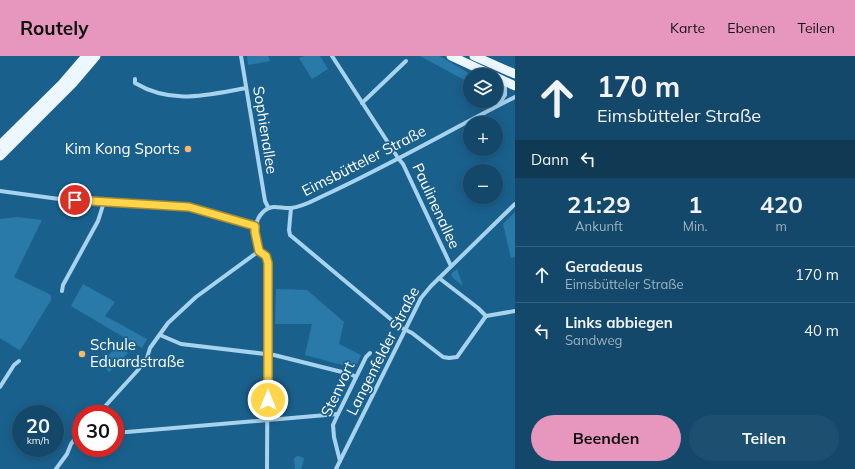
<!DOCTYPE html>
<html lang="de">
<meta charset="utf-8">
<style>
:root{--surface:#14486a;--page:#1d4f70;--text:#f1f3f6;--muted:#9db2c1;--line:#33607e;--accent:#e797bd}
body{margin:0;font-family:Mulish,sans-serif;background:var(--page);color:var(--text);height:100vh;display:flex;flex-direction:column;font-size:15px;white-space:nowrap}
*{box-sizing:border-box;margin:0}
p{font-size:13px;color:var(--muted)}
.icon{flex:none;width:22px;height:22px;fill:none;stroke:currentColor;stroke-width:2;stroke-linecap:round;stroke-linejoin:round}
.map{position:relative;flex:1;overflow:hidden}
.sheet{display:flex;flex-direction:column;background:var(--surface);width:340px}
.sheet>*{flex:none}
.hud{background:#14486a;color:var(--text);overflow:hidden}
.tools{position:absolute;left:463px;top:12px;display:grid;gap:8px}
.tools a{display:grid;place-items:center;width:40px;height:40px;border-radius:50%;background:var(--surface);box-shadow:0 2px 10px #0003,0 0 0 1px var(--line);font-size:20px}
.speed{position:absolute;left:12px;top:349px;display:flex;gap:8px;font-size:20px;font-weight:700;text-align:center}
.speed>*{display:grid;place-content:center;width:52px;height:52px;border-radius:50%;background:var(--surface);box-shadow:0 2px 10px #0003,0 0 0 1px var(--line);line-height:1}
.speed small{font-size:10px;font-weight:400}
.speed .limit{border:6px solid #d22;background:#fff;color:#111}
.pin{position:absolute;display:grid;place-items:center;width:34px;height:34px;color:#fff;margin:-17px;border:2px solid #fff;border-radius:50%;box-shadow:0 1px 4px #0007}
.me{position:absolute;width:44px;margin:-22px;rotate:0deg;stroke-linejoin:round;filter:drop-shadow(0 0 3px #0008)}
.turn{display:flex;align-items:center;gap:14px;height:84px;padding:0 16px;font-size:18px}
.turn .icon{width:52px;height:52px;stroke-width:2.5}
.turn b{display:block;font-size:28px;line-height:34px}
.then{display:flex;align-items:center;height:38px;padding:0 16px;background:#0003;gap:8px;font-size:15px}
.eta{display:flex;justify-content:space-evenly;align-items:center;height:68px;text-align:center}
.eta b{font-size:24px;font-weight:700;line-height:28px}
.action{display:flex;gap:8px;margin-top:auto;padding:8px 16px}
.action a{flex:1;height:46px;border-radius:24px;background:var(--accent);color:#111;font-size:16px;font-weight:700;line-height:46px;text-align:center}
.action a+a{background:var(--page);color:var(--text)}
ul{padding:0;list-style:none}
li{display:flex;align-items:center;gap:12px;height:56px;padding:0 16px;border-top:1px solid var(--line)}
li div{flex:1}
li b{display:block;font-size:15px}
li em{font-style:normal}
header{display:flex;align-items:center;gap:24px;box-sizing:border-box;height:56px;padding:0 20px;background:var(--accent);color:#111}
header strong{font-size:19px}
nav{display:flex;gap:22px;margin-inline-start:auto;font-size:14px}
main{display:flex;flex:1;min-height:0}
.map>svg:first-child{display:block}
.green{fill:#2a7aa9}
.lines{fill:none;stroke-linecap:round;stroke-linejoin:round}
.minor{stroke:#a7d3ee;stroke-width:4}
.primary{stroke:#edf7ff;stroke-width:9}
.route-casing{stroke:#a68a30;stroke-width:10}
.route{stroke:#ffd54a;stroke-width:7}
.poi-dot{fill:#ffb763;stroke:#1a608d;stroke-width:1.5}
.labels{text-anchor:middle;stroke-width:3.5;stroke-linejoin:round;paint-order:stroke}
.street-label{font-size:15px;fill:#fff;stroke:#1a608d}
.poi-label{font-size:15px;fill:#fff;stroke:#1a608d;text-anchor:end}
</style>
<header>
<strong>Routely</strong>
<nav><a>Karte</a><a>Ebenen</a><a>Teilen</a></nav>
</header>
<main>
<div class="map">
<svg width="515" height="413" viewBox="0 0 515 413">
<rect width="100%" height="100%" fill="#1a608d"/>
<!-- green -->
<g class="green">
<path d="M247 0H268L270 5 248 9Z"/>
<path d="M304 0H320L328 13 312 23 299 2Z"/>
<path d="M420 0H440L472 19H470V27Z"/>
<path d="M515 156V201L511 202 503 168Z"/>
<path d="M18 161 42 164 14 221 51 239V244L21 293 19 294 0 282V163Z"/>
<path d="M457 213 463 230 453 222 451 218Z"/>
<path d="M83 228 115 246 105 260 147 283 142 292 71 250Z"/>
<path d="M276 233 307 234 344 266 339 288 361 299 357 308 350 311 305 299 312 268H275Z"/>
<path d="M119 288 128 297 109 316 100 308Z"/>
<path d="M298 400 302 401 304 403 301 413H295L294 404 295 401Z"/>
</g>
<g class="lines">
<!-- minor -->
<g class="minor">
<path d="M241 0 265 145 268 151"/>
<path d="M332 0 398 102 403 108 451 210"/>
<path d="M135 23V27C172 49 206 39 246 32"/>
<path d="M362 47 406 5"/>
<path d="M499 48 505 39V27"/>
<path d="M0 135 59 143 189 151 255 170"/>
<path d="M291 152 289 174 290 179 400 271 412 277 443 301 449 302 457 301 486 260"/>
<path d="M439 222 478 252 486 260"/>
<path d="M62 235 63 229 98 165 104 146"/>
<path d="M486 260 515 255"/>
<path d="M160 279 181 288 274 299 350 318 356 321"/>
<path d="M0 331 14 309 19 305"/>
<path d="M98 358 138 314 147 302 150 292 168 267 196 241 259 195"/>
<path d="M115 377 338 358"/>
<path d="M340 405 334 381 333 369 338 358 366 301 370 297"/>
<path d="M56 413 67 398 71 388 81 375"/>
<path d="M267 413 268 207C266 200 264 200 260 195 258 194 258 189 257 187 255 175 254 165 263 156 271 147 281 153 291 152 303 151 314 144 325 139 390 109 452 73 515 41"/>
<path d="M336 413 421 242 431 230 515 148"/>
</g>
<!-- primary -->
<g class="primary">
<path d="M451 0 492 19"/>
<path d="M474 0 515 18"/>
<path d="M496 21 515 30"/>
<path d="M0 89 62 28 86 0"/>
<path d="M0 100 73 27 96 0"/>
</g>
</g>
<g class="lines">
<defs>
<path id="route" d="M75 144 189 151 255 170V176L259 195 266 200 268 207V344"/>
</defs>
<!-- route casing -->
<use href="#route" class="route-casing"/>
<!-- route -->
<use href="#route" class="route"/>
</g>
<!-- markers -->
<g class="poi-dot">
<circle cx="188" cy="93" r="4"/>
<circle cx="82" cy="298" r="4"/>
</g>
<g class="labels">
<!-- street labels -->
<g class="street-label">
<text transform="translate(265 74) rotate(81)" y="5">Sophienallee</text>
<text transform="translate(364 105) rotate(-27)" y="5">Eimsbütteler Straße</text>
<text transform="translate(436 150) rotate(65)" y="5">Paulinenallee</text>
<text transform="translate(383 295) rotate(-63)" y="5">Langenfelder Straße</text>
<text transform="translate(338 333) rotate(-65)" y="5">Stenvort</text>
</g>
<!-- poi labels -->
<g class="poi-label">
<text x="180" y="98">Kim Kong Sports</text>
<text x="90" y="294" text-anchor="start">Schule<tspan x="90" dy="17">Eduardstraße</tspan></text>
</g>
</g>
</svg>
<div class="tools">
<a><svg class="icon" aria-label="layers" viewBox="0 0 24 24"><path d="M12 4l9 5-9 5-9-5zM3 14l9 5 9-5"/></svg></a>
<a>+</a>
<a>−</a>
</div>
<div class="speed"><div>20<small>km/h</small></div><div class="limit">30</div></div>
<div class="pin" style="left:75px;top:144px;background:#d93025"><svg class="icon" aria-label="arrive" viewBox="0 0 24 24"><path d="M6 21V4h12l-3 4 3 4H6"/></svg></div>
<svg class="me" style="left:268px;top:344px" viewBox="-20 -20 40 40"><circle r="17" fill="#ffd54a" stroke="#fff" stroke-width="3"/><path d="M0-11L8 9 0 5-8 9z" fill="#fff"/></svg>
</div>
<section class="sheet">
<div class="hud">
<div class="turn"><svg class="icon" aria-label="ahead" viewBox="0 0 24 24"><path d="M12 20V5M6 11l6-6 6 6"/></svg><div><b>170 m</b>Eimsbütteler Straße</div></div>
<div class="then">Dann<svg class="icon" aria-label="left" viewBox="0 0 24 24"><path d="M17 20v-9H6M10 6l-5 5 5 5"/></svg></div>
</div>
<div class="eta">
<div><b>21:29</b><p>Ankunft</p></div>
<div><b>1</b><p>Min.</p></div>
<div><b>420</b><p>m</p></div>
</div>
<ul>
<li><svg class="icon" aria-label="ahead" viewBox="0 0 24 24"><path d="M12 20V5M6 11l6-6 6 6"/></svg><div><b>Geradeaus</b><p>Eimsbütteler Straße</p></div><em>170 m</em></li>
<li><svg class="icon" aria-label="left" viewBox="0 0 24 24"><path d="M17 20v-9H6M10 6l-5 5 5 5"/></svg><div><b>Links abbiegen</b><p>Sandweg</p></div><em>40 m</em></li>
</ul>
<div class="action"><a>Beenden</a><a>Teilen</a></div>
</section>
</main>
